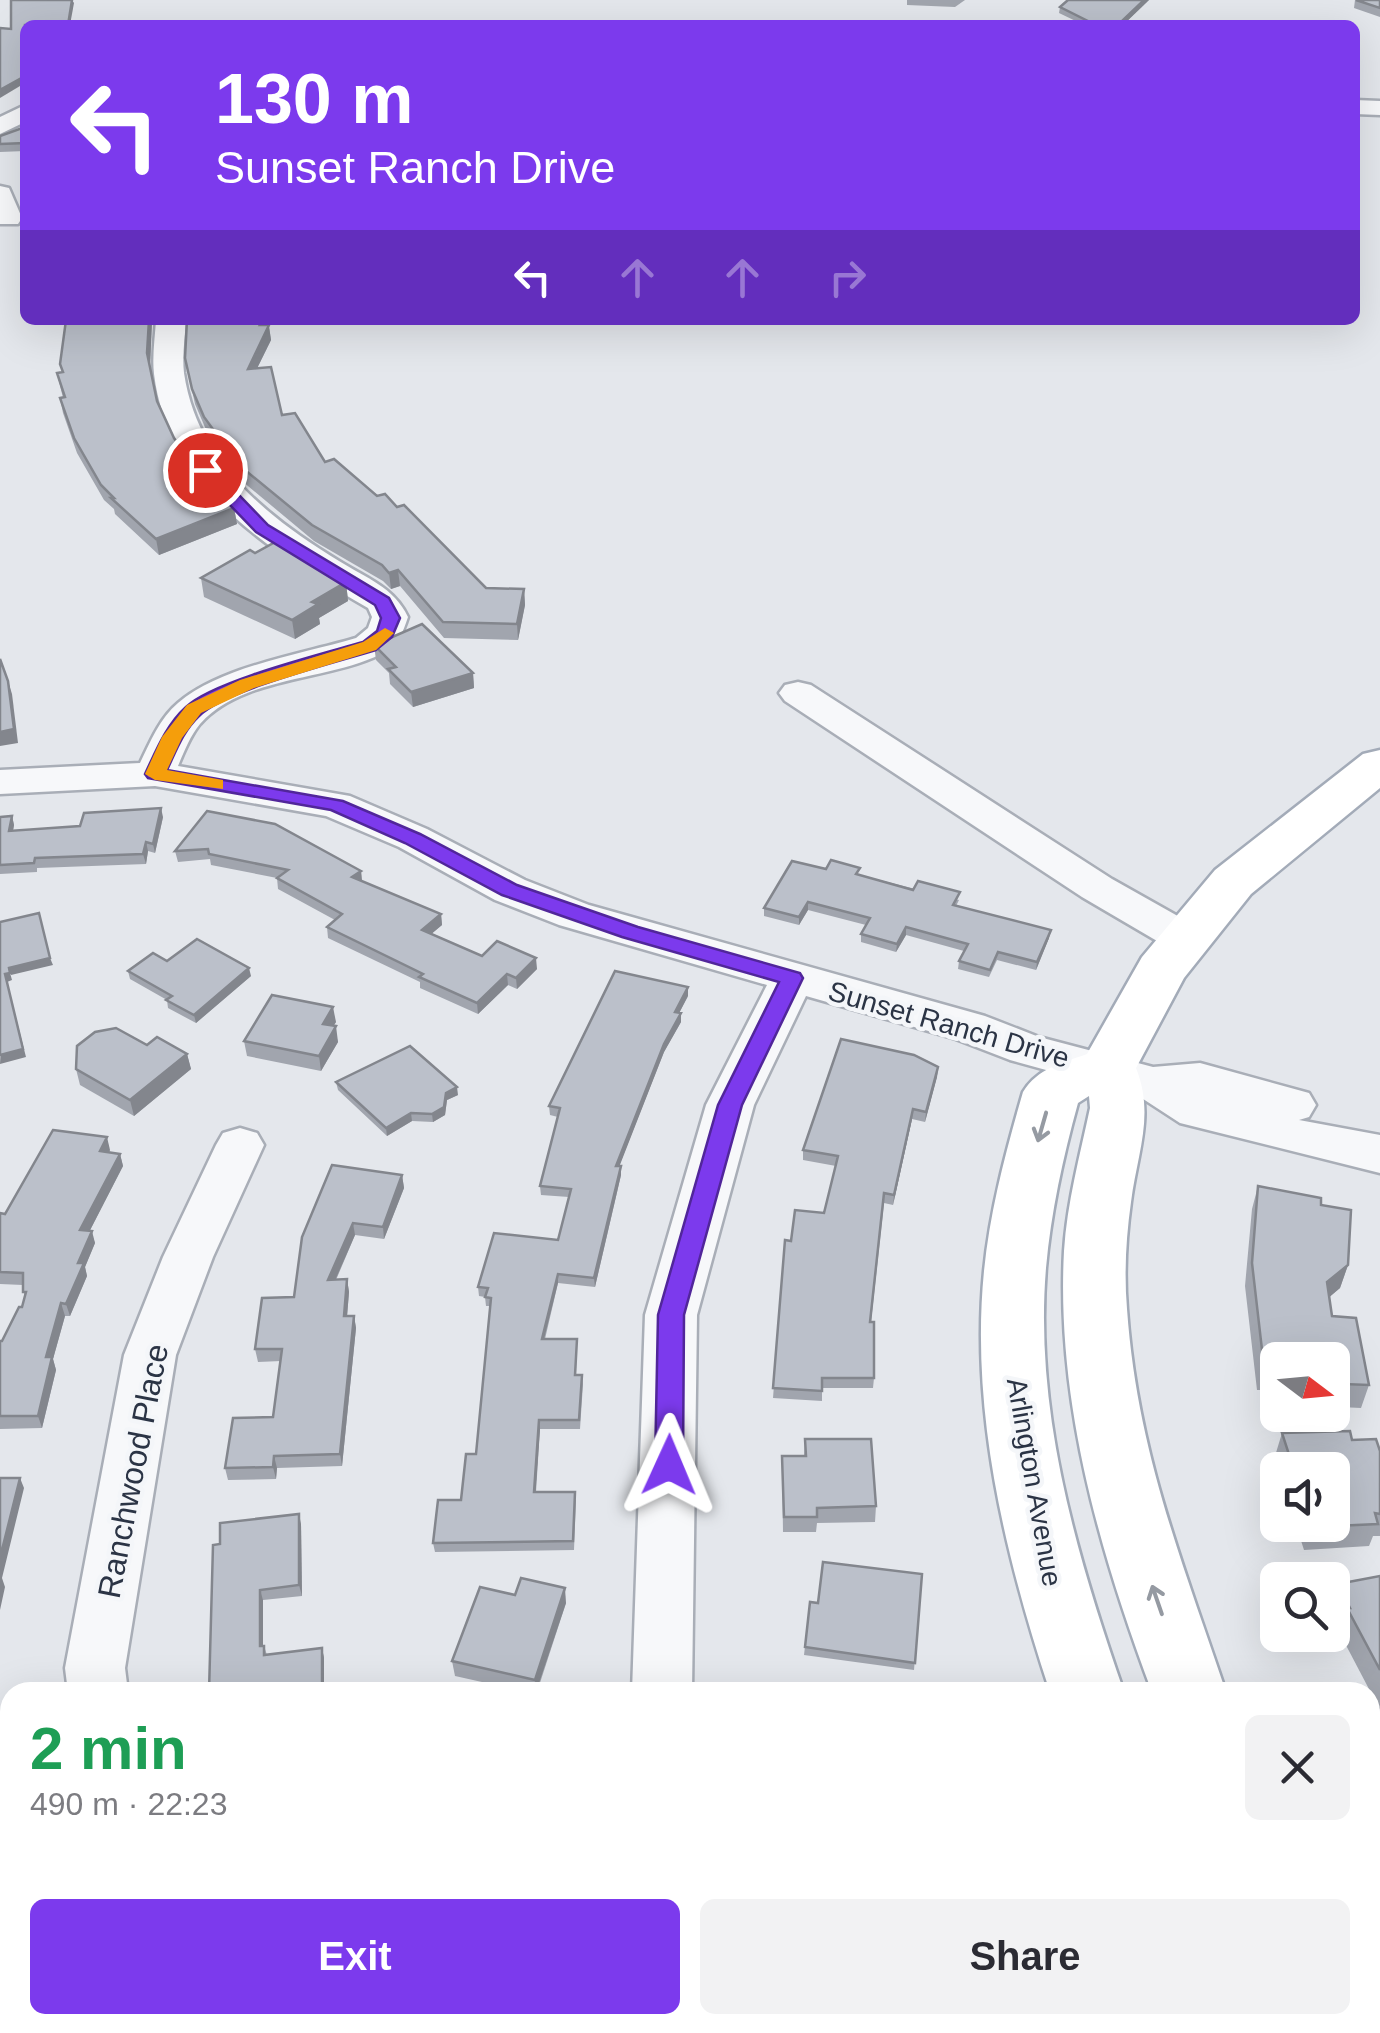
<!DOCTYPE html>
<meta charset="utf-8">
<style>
:root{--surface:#fff;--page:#f2f2f3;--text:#2b2b33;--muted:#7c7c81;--accent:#7c3aed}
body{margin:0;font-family:Arial,sans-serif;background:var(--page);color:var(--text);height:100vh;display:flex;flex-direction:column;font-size:38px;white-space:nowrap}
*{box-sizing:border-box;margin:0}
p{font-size:32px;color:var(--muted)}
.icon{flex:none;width:55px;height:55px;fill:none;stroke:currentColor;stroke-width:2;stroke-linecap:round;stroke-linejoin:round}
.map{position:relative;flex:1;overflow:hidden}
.side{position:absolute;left:0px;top:1682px;width:1380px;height:352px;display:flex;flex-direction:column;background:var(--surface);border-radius:30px 30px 0 0;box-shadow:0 10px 40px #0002}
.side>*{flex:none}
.guide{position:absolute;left:20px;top:20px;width:1340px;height:305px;border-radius:15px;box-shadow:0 10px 40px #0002;background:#7c3aed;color:#fff;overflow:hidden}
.needle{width:65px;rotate:106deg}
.controls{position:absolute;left:1260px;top:1342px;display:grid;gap:20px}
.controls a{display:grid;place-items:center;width:90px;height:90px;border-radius:15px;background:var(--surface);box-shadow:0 10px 40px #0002;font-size:50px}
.pin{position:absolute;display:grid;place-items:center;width:85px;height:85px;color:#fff;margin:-42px;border:5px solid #fff;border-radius:50%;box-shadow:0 2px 10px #0007}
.me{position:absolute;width:110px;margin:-55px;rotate:1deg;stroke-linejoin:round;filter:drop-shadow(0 0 8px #0008)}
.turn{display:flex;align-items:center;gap:35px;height:210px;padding:0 30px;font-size:45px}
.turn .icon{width:130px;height:130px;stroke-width:2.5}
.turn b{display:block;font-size:70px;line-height:85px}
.lanes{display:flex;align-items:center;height:95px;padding:0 30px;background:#0003;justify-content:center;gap:50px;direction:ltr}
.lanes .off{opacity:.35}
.round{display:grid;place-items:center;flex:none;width:105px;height:105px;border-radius:15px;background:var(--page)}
.overview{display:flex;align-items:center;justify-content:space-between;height:170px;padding:0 30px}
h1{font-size:60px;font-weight:800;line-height:75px;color:#1e9e55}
.button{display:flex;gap:20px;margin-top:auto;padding:20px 30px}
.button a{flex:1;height:115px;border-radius:15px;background:var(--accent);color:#fff;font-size:40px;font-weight:800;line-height:115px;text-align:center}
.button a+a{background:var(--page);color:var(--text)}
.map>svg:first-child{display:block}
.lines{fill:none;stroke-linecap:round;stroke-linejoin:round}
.minor-casing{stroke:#a9aeb7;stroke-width:5}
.major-casing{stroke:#a3abb8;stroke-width:5}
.minor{fill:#f7f8fa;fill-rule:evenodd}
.major{fill:#fff;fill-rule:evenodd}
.wall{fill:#a1a5ae}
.shaded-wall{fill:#83868d}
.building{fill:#bbc0ca;stroke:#83868d;stroke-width:2.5}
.oneway{stroke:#959aa2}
.route{fill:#7c3aed;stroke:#51269a;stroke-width:2.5}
.slow{fill:#f59e0b}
.labels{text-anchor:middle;stroke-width:9;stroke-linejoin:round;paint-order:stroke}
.street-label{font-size:28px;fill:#2b3445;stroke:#f4f6f9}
.near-street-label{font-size:32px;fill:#2b3445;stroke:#f4f6f9}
</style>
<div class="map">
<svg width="1380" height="2033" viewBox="0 0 1380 2033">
<rect width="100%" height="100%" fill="#e4e7ec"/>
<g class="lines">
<defs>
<g id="minor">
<path d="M1355 100 1380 101V115L1355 114Z"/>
<path d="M25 105V122L0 134V117Z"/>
<path d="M0 186 9 188 22 218 18 224H0Z"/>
<path d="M156 320H186C185 337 182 356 184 373 197 462 267 517 339 561 366 578 394 587 408 617 403 633 397 646 381 654 328 681 242 676 200 724 190 736 184 752 178 766L350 796 427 829 525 880 589 905 985 1016 1039 1037 1153 1067 1200 1063 1309 1093 1316 1105 1309 1117 1299 1120 1380 1135V1173L1180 1123 1137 1095 1010 1060 953 1038 806 996 754 1105 697 1315 692 1692H632L645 1315 706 1105 767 985 559 925 495 900 399 847 326 816 155 786 0 794V770L140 763C150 742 160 718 178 703 221 666 303 654 356 638L368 628 372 617 368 608C276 555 168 490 154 374 152 357 155 337 156 320Z"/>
<path d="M798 682 811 685 1112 879 1199 928 1206 938 1199 948 1184 952 1169 948 1082 897 785 701 779 693 785 685Z"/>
<path d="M240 1128 257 1133 264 1145 213 1257 176 1355 125 1668 128 1692H68L65 1668 124 1355 163 1257 216 1145 223 1133Z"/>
<path d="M10 1891V1957L0 1960V1894Z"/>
</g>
<g id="major">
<path d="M1380 750V788L1251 894 1184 978 1136 1068C1155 1115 1137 1154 1131 1202 1126 1238 1124 1273 1127 1309 1137 1451 1182 1561 1226 1692H1152C1100 1553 1056 1402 1064 1251 1067 1203 1080 1155 1090 1108L1089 1096 1078 1103C1063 1157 1051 1212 1046 1268 1034 1413 1077 1557 1124 1692H1050C1006 1558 970 1414 984 1271 990 1210 1006 1151 1023 1092 1038 1068 1062 1063 1087 1054L1142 957 1215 870 1363 754Z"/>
<path d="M1169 2025H1253L1256 2033H1172Z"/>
<rect x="1276" y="2025" width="84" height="8"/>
</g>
</defs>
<!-- minor casing -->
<use href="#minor" class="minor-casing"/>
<!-- major casing -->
<use href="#major" class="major-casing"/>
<!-- minor -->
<use href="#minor" class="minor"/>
<!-- major -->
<use href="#major" class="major"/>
</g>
<!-- wall -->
<g class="wall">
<path d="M907 0H965L955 7 907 5Z"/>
<path d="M1068 0H1149L1123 25H1084L1059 13 1060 7Z"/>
<path d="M1355 0H1380V17L1354 8Z"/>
<path d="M25 127V151L0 152V136Z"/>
<path d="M152 320 150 366 157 401 174 438 198 472 234 508 237 524 159 555 115 514 114 509 104 500 77 453 63 413 60 398H63L57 373 62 372Z"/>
<path d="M187 320H268L271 340 257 368 282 415 325 462 397 507 486 588 524 589 525 605 518 640 444 638 400 586 391 589 383 581 314 541 242 481 207 432 195 404 185 358Z"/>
<path d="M201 578 346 582 348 601 319 618 320 624 295 639 204 597Z"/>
<path d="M374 645 473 673 474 688 413 707 390 684 389 673 376 660Z"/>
<path d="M207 811 361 871 362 881 441 914 442 925 431 934 482 956 537 969 517 989 508 985 478 1014 420 988V982L328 938 327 927 335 920 278 889 277 878 211 865 210 859 178 862 175 851Z"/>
<path d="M12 816 14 825 13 831 80 826 163 817 155 853 148 851 146 864 37 868V872L0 874V817Z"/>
<path d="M826 869 860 875 959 900 956 906 1049 938 1036 970 997 960 989 977 958 969 959 961 964 951 906 935 896 952 861 942V934L866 925 808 910 799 925 764 916V908Z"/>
<path d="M167 961 251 976 196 1023 168 1008 167 1000 130 979 128 971Z"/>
<path d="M688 996 679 1013H681V1022L664 1052 619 1166H621V1175L595 1287 558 1283 545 1339H577L576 1375H582L583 1384 580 1429H540L536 1492 576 1500 574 1550 435 1552 433 1543 461 1500 476 1454 490 1306H486L485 1297 479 1296 478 1287 558 1240 569 1197 541 1195 540 1186 558 1117 550 1115 549 1106Z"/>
<path d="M336 1022 333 1026 338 1042 321 1071 247 1056 244 1041Z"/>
<path d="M147 1045 187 1054 191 1069 134 1116 80 1085 76 1069Z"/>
<path d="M938 1067 937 1077 925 1122 912 1119 893 1205 884 1203 871 1322 874 1378 873 1388H822V1401L773 1398 785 1240 791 1241 824 1213 836 1166 803 1160V1150Z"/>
<path d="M336 1082 458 1095 447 1100 445 1115 433 1122 412 1121 387 1136 338 1090Z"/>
<path d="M110 1150 109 1152 120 1154 123 1166 90 1230 95 1243 85 1267 87 1276 70 1316H65L53 1359 56 1370 42 1428 0 1429V1341H2L22 1307 25 1298 23 1285 0 1284V1213L5 1214Z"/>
<path d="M402 1175 404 1188 384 1239 355 1235 336 1280 347 1279 349 1292 347 1316H354L356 1328 342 1466 277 1468 276 1479 228 1480 225 1468 273 1417 281 1361 258 1362 255 1349 294 1297 302 1237Z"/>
<path d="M1258 1186 1321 1205 1348 1265 1340 1288 1329 1297 1332 1316 1369 1385 1361 1408 1340 1407 1337 1415H1329H1332V1360H1278V1412L1265 1411 1261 1390H1257L1245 1286 1252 1209Z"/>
<path d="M1282 1433 1352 1440 1380 1451V1536H1373L1369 1546 1304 1550 1296 1525H1332V1470H1279L1275 1456Z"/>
<path d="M805 1439 876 1506 875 1522 817 1523 816 1532H783L782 1456H804Z"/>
<path d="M301 1524 302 1596 263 1600V1646H264L267 1655 322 1648 324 1658V1692H209L220 1544Z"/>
<path d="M922 1574 914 1670 804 1655 810 1602 818 1603Z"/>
<path d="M1380 1576V1710L1338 1630 1340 1626 1332 1611V1599L1338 1584Z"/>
<path d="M515 1595 566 1603 537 1692H527L455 1676 452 1661Z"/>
</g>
<!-- shaded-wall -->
<g class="shaded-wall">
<path d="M72 0 74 3 70 25H68Z"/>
<path d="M1144 0H1149L1123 25H1109Z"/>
<path d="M25 76V83L0 98V90Z"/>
<path d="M149 320H152L150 368 147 353Z"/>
<path d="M262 320H268L271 340 250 383 248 369Z"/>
<path d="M234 508 237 524 159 555 156 539Z"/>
<path d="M398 570 400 586 391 589 389 573Z"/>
<path d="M346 582 348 601 319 618 320 624 295 639 292 620 312 602Z"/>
<path d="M524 589 525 605 518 640 517 624Z"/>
<path d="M473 673 474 688 413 707 411 692Z"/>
<path d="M8 681 12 694 18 743 0 746V732Z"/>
<path d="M161 808 163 817 155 853 153 844Z"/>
<path d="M12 816 14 825 11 841 9 831Z"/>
<path d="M146 842 148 851 146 864 143 854Z"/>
<path d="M361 871 362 882 352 877Z"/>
<path d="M808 902V910L799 925V917Z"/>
<path d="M441 914 442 925 423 941 422 930Z"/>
<path d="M906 927V935L896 952 897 944Z"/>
<path d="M1051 930 1049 938 1036 970 1037 962Z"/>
<path d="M50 958 53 965 11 975 9 968Z"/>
<path d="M536 958 537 969 517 989 516 978Z"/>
<path d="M249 968 251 976 196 1023 194 1015Z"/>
<path d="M10 973 12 980 7 982 26 1057 0 1064 5 974Z"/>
<path d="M507 974 508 985 478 1014 477 1003Z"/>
<path d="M688 987V996L675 1021V1012Z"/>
<path d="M333 1007 336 1022 325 1039 323 1024Z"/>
<path d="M681 1013V1022L664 1052 616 1175V1166L664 1044Z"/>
<path d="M336 1026 338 1042 321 1071 319 1056Z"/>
<path d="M187 1054 191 1069 134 1116 130 1100Z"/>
<path d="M938 1067 937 1077 925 1122 926 1112Z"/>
<path d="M457 1087 458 1095 447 1100 445 1115 433 1122 432 1114 446 1093Z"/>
<path d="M913 1109 912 1119 893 1205 894 1195Z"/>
<path d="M411 1113 412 1121 387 1136 386 1128Z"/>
<path d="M107 1137 110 1150 104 1163 100 1151Z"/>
<path d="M120 1154 123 1166 84 1242 80 1230Z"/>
<path d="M621 1166V1175L595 1287 594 1278Z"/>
<path d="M402 1175 404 1188 384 1239 383 1227Z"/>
<path d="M353 1223 355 1235 330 1292 328 1280Z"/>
<path d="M92 1231 95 1243 85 1267 87 1276 70 1316 66 1304 78 1263Z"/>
<path d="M1348 1265 1340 1288 1319 1306 1327 1282Z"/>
<path d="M558 1274V1283L542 1347V1339Z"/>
<path d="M347 1279 349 1292 346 1329 344 1316Z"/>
<path d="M61 1303 65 1316 53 1359 56 1370 42 1428 38 1416 46 1357Z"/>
<path d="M354 1316 356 1328 342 1466 340 1454Z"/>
<path d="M539 1420 540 1429 535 1500 534 1492Z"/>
<path d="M274 1456 277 1468 276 1479 273 1467Z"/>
<path d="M20 1478 24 1488 2 1578 5 1587 0 1610V1558Z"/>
<path d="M299 1514 301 1524 302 1596 299 1585Z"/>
<path d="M565 1588 566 1603 536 1692 535 1680Z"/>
<path d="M260 1590 263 1600V1657L260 1646Z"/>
<path d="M322 1648 324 1658V1692H322Z"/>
</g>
<!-- building -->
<g class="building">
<path d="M11 0H72L68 25H25V76L0 90V28L11 29Z"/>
<path d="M1068 0H1144L1120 23 1109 25H1096L1060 7Z"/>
<path d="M1356 0H1380V8Z"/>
<path d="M25 127V143L0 144V136Z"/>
<path d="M66 320H149L147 353 157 401 174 438 198 472 234 508 156 539 111 498H114L101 485 74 438 60 398 65 397 57 373 63 372 60 364Z"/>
<path d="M187 320H263L260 325H269L248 369 271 367 282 415 295 413 325 462 334 459 377 496 385 494 397 507 404 505 486 588 524 589 517 624 443 622 398 570 389 573 382 565 312 525 240 466 204 417 192 389 185 358Z"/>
<path d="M279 540 346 582 312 602 318 604 292 620 201 578 250 550 255 553Z"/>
<path d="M422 624 473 673 411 692 388 669 396 667 374 645Z"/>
<path d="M0 659 8 681 14 729 0 732Z"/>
<path d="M161 808 153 844 146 842 143 854 35 858 34 863 0 865V817L12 816 9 831 80 826 84 813Z"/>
<path d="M207 811 275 824 361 871 352 877 441 914 422 930 482 956 497 941 536 958 516 978 507 974 477 1003 419 977 423 974 327 927 342 914 277 878 288 870 209 854 208 849 175 851Z"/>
<path d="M831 860 860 868 856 874 913 890 918 881 960 892 953 905 1051 930 1037 962 998 952 990 970 959 961 968 944 906 927 897 944 861 934 870 918 808 902 799 917 764 908 792 861 826 869Z"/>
<path d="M39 913 50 958 9 968 10 973 5 974 23 1049 0 1055V922Z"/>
<path d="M197 939 249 968 194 1015 166 1000 172 996 128 971 153 953 167 961Z"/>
<path d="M615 971 688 987 675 1012 681 1013 664 1044 616 1166H621L594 1278 558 1274 542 1339H577L575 1375H582L579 1420H539L534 1492H575L573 1541 433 1543 438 1500H461L466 1454H476L491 1298 485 1297 488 1288 478 1287 494 1233 558 1240 571 1189 540 1186 560 1108 549 1106Z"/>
<path d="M272 995 333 1007 323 1024 336 1026 319 1056 244 1041Z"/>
<path d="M116 1028 147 1045 157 1037 187 1054 130 1100 76 1069 77 1046 95 1032Z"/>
<path d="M841 1039 914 1055 938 1067 926 1112 913 1109 894 1195 884 1193 870 1322H874V1378H822V1391L773 1388 785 1240 791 1241 795 1210 824 1213 838 1156 803 1150Z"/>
<path d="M410 1046 457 1087 446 1093 444 1107 432 1114 411 1113 386 1128 336 1082Z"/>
<path d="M53 1130 107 1137 100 1151 120 1154 80 1230 92 1231 78 1263H84L66 1304 61 1303 46 1357H52L38 1416H0V1341H2L19 1307H22L26 1292H23V1273L0 1272V1213L5 1214Z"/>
<path d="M332 1165 402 1175 383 1227 353 1223 328 1280 347 1279 344 1316H354L340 1454 274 1456 273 1467 225 1468 233 1418 273 1417 282 1349H255L262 1298 294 1297 302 1237Z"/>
<path d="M1258 1186 1321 1198V1205L1351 1210 1348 1265 1327 1282 1332 1316 1356 1318 1369 1385 1344 1384 1345 1393 1332 1392V1360H1278V1389L1272 1388 1268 1367H1264L1252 1263Z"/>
<path d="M1350 1431 1352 1440 1376 1439 1380 1451V1514L1375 1513 1378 1524 1312 1527 1311 1525H1332V1470H1294L1282 1433Z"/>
<path d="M805 1439H871L876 1506 817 1508V1517H784L782 1456H806Z"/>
<path d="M0 1478H20L0 1558Z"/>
<path d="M299 1514V1585L260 1590V1646H264V1655L322 1648V1692H209L213 1545 220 1544V1523Z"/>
<path d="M823 1562 922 1574 915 1663 805 1647 810 1602 818 1603Z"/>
<path d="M1380 1576V1670L1347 1608H1350L1338 1584Z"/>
<path d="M521 1578 565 1588 535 1680 452 1661 480 1587 515 1595Z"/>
<path d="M123 2025H257L258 2033H124Z"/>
<path d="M319 2025H435L437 2033H320Z"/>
</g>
<!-- one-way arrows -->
<defs><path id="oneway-shaft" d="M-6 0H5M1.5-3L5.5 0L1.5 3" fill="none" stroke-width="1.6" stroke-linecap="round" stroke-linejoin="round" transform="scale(2.5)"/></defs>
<g class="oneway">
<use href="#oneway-shaft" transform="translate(1042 1127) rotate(106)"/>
<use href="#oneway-shaft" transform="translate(1157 1600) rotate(-109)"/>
</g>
<!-- route -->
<path class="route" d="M199 466H211L268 525 389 598 400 618 392 637 376 650C337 662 225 690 199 716 183 731 176 751 167 770L343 801 420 834 517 885 638 927 800 973 803 978 742 1105 684 1315 683 1465 679 1474 669 1477 659 1474 655 1465 658 1315 718 1105 779 982 622 937 502 895 405 843 331 810 148 778 145 774C156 751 166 725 186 707 213 681 322 654 363 642L377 631 381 618 375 605 256 532 199 473Z"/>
<!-- slow -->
<path class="slow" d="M385 628 394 633 376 650 254 688 201 713 182 738 167 770 223 780V789L155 780 145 774 162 737 187 705 240 680 363 642Z"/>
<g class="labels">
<!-- street labels -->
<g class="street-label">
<text transform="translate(949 1024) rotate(16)" y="10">Sunset Ranch Drive</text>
<text transform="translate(1035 1482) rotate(80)" y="10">Arlington Avenue</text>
</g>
<!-- near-street labels -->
<g class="near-street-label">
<text transform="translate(133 1471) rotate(-79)" y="11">Ranchwood Place</text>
</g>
</g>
</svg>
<div class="controls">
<a><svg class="needle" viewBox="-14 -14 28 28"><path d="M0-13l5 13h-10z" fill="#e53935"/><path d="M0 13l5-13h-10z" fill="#7c7c81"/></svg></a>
<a><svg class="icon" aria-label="sound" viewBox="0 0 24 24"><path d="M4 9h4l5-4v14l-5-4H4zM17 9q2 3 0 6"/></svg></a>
<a><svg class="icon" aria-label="search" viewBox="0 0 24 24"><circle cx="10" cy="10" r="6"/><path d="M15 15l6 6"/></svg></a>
</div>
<div class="pin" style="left:205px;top:470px;background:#d93025"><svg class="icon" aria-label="arrive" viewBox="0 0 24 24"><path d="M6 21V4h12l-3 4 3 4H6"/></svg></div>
<svg class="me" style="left:669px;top:1465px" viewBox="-20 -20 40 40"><path d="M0-17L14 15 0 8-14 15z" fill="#7c3aed" stroke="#fff" stroke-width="4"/></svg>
<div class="guide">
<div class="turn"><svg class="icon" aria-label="left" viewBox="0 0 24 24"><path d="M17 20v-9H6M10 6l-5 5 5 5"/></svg><div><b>130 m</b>Sunset Ranch Drive</div></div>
<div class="lanes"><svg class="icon" aria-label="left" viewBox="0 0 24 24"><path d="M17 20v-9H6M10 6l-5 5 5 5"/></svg><svg class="icon off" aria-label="ahead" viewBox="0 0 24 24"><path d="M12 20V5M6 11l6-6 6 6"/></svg><svg class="icon off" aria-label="ahead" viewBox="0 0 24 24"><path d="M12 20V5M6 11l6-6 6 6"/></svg><svg class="icon off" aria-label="right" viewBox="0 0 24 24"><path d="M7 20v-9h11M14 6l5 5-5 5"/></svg></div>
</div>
<section class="side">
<div class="overview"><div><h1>2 min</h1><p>490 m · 22:23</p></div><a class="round"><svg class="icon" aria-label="close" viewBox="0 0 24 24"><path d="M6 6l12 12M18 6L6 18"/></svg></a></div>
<div class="button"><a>Exit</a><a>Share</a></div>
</section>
</div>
